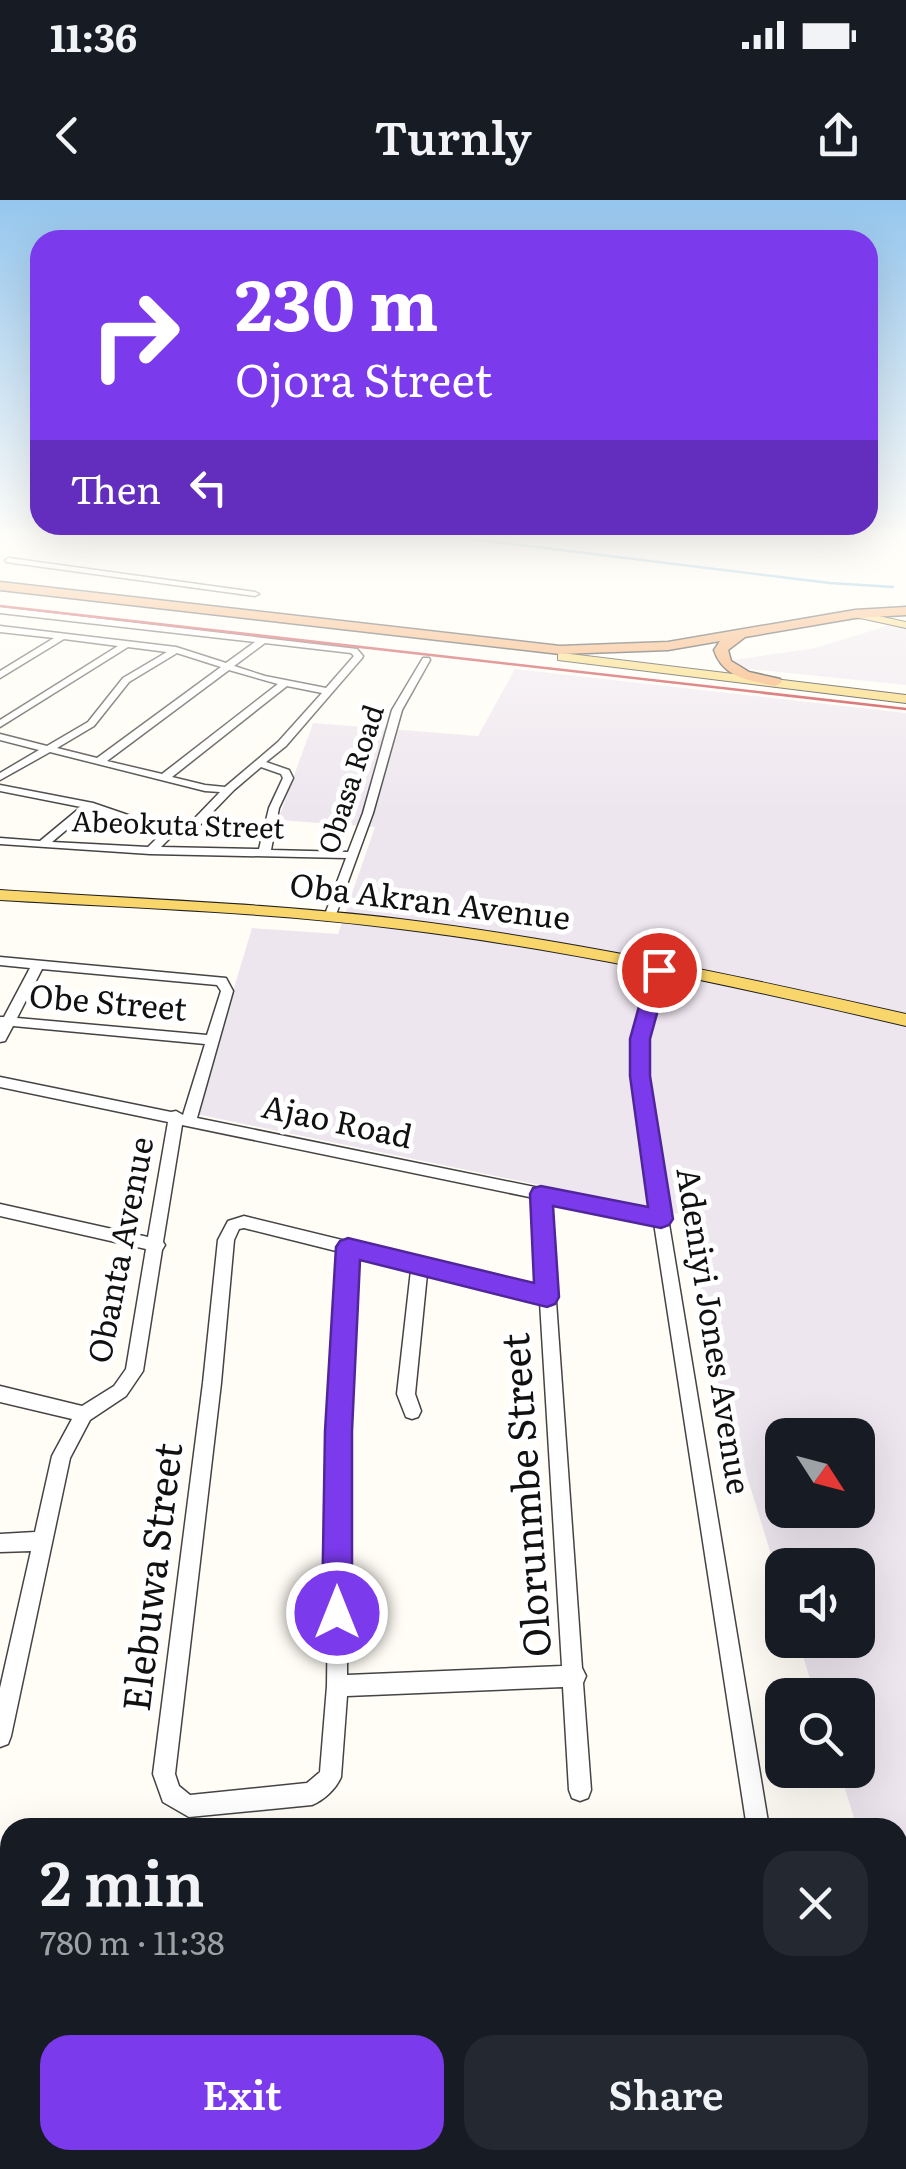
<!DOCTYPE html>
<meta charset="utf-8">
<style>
:root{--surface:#171b24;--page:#242831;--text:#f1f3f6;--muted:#9ea1a6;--accent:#7c3aed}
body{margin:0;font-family:Literata,serif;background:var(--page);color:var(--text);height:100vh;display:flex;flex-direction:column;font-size:38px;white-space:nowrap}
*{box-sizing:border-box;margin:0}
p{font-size:32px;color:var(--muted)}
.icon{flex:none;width:55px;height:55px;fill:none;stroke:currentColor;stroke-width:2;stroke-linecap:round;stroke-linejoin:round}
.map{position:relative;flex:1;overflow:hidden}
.panel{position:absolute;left:0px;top:1618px;width:908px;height:352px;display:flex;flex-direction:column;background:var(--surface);border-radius:30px 30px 0 0;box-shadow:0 10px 40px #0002}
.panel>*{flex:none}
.guide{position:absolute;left:30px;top:30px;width:848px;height:305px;border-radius:30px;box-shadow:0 10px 40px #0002;background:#7c3aed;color:#fff;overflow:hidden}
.needle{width:65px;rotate:126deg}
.buttons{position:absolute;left:765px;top:1218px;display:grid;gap:20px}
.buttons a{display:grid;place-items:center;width:110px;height:110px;border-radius:20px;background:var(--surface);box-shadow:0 10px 40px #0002;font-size:50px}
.pin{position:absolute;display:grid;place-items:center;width:85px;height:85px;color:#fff;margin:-42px;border:5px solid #fff;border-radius:50%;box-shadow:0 2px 10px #0007}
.me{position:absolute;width:110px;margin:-55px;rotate:0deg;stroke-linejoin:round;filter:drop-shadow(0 0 8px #0008)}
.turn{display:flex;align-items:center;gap:35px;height:210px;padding:0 40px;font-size:45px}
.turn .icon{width:130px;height:130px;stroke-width:2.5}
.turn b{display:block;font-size:70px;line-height:85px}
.then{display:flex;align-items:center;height:95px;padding:0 40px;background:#0003;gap:20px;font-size:38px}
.round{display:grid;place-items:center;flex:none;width:105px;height:105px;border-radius:30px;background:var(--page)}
.headline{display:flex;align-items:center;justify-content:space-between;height:170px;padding:0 40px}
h1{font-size:60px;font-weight:600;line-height:75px}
.button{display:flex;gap:20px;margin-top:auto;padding:20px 40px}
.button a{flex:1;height:115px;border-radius:30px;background:var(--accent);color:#fff;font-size:40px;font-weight:600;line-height:115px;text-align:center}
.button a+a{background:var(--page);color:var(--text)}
.status{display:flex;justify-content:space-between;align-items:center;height:70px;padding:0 50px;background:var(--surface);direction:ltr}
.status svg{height:28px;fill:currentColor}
header{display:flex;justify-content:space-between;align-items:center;height:130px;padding:0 40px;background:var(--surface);font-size:45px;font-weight:600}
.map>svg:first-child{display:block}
.industrial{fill:#eee6ef;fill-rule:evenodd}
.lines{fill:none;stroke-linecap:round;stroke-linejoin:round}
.stream{stroke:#3f96cf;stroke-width:2.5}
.minor-casing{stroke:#444;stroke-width:3}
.major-casing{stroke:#222;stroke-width:2}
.highway-casing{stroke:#222;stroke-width:3}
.minor{fill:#fff;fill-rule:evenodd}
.major{fill:#f9d66b;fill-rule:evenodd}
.highway{fill:#f5a25d;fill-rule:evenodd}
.rail{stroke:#c4262e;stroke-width:2.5}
.route{fill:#7c3aed;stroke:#51269a;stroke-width:2.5}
.labels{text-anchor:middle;stroke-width:10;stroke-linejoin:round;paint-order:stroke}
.far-street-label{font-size:28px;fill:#111;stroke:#fff}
.street-label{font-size:32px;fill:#111;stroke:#fff}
.near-street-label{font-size:38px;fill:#111;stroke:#fff}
</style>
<div class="status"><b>11:36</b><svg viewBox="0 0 49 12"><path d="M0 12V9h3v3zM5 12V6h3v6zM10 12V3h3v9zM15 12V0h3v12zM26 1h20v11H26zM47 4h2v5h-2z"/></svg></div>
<header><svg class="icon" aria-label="back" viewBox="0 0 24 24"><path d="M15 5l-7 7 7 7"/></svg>Turnly<svg class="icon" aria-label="share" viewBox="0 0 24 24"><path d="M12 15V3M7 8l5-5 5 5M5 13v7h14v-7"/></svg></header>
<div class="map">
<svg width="906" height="1969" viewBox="0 0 906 1969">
<rect width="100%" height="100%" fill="#fffdf5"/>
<!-- industrial -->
<g class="industrial">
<path d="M906 425V485L740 468 733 460 815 448 887 426Z"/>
<path d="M515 469 906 513V1786L898 1758V1628L857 1627 839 1570H858V1495H815L798 1440H858V1365H782V1390L709 1153 684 1015 196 914 252 728 338 734 375 627 278 620 313 523 478 536ZM782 1235H858V1310H782Z"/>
</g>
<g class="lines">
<!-- stream -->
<path class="stream" d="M454 337 830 383 893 387"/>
<defs>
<g id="minor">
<path d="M9 358 255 392 259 394 255 396 6 362 5 360Z"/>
<path d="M0 407 357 449 363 456 362 458 286 546 266 562 289 570 293 578 279 608 271 650 348 652 363 613 392 510 423 458H429L430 460 402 510 373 613 334 720H326L324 717 346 658 150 654 0 644V638L40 641 81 607 0 591V585L93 603 169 629 193 620 220 592 205 591 50 552 0 580V573L39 550 0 540V534L47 546 88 522 123 478 167 452 128 447 0 527V520L118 446 64 439 0 478V471L54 438 0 432V426L176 447 226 463 255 442 0 413ZM265 443 351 453 354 456 326 488 265 476 234 466ZM177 453 221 467 97 558 57 548 94 526 129 482ZM229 470 278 484 162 574 107 561ZM287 486 322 493 278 542 225 587 205 585 172 577ZM261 567 281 574 283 578 269 608 259 649 161 647 173 635 201 624 234 590ZM90 610 161 634 148 647 52 642Z"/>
<path d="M0 757 226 778 233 791 197 918 652 1011 637 915 633 839 654 765 660 761 664 762 666 765 647 839 651 915 769 1628H747L654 1023 549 1002 582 1468 586 1476 583 1483 591 1590 588 1598 580 1601 572 1598 569 1590 563 1487 347 1496 341 1577C336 1589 324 1600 312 1605L189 1617 163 1602 153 1574 203 1183 218 1040 228 1021 244 1016 539 1088 534 998 182 925 163 1042 165 1045 162 1050 143 1171 126 1196 90 1220 70 1258 11 1536 8 1544 0 1547V1488L31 1351 0 1352V1334L35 1332 52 1256 72 1219 0 1202V1186L82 1206 114 1186 126 1169 146 1049 0 1016V1004L148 1037 168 922 0 887V877L171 912 176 911 183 915 205 844 13 826 5 841 0 842V817H4L30 768 0 765ZM42 769 217 785 221 791 207 835 17 818ZM244 1028 340 1052 330 1231 327 1486 320 1572 307 1583 190 1595 179 1586 175 1574 221 1183 234 1040 239 1029ZM355 1056 411 1070 397 1194 406 1217 412 1219 418 1217 421 1211 415 1194 427 1074 540 1102 562 1466 347 1475 348 1231Z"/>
<path d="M799 1960H825L827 1969H801Z"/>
</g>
<g id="major">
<path d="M855 411 906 422V428L851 416V412Z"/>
<path d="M562 453 906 495V503L558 460V454Z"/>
<path d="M0 690C133 699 267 703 400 719 571 740 739 776 906 814V826C739 787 571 750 400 729 268 712 133 708 0 700Z"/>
</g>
<path id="highway" d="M0 382 560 446 668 442 855 410 906 407V415L855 418 745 437 728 450 731 461 749 472 780 479 782 482 775 486C749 480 723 478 714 450L720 441 668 450 560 454 0 390Z"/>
</defs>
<!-- minor casing -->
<use href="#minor" class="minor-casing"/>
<!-- major casing -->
<use href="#major" class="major-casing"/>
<!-- highway casing -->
<use href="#highway" class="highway-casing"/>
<!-- minor -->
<use href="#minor" class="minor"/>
<!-- major -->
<use href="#major" class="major"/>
<!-- highway -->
<use href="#highway" class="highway"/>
<!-- rail -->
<path class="rail" d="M0 406 906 509"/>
</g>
<!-- sky -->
<linearGradient id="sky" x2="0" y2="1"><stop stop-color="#95c6ee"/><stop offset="0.55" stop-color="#fffefa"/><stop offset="1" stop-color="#fffefa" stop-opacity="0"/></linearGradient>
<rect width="906" height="612" fill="url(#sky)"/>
<!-- route -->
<path class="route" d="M659 764 669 770 650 839V876L673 1019 669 1025 661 1028 553 1006 559 1097 555 1104 547 1107 360 1060 352 1231V1413L348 1423 337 1428 327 1423 322 1413 325 1231 336 1047 340 1041 348 1038 534 1083 530 994 533 988 541 986 648 1007 630 876V839L649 770Z"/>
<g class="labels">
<!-- far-street labels -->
<g class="far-street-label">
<text transform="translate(351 579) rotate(-72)" y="10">Obasa Road</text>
<text transform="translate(178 625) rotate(2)" y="10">Abeokuta Street</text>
</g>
<!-- street labels -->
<g class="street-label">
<text transform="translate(430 702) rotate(7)" y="11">Oba Akran Avenue</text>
<text transform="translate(108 803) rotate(5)" y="11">Obe Street</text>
<text transform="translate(337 922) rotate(12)" y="11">Ajao Road</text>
<text transform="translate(121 1050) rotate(-79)" y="11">Obanta Avenue</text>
<text transform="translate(713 1131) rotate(81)" y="11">Adeniyi Jones Avenue</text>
</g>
<!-- near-street labels -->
<g class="near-street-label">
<text transform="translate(527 1295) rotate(-94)" y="13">Olorunmbe Street</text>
<text transform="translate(153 1377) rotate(-83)" y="13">Elebuwa Street</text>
</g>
</g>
</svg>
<div class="buttons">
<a><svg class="needle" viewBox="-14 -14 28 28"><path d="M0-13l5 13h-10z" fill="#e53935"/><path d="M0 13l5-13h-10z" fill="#9ea1a6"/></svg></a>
<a><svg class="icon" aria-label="sound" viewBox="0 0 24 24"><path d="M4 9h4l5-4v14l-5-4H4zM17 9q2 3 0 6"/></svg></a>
<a><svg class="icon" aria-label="search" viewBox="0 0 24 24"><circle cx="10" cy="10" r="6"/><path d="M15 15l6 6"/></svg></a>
</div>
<div class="pin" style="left:659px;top:770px;background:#d93025"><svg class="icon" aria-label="arrive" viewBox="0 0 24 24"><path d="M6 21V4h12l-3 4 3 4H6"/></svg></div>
<svg class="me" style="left:337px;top:1413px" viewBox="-20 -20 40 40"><circle r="17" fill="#7c3aed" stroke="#fff" stroke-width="3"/><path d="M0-11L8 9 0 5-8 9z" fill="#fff"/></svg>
<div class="guide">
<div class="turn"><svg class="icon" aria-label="right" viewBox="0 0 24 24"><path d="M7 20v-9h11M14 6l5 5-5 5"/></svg><div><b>230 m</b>Ojora Street</div></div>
<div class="then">Then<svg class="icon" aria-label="left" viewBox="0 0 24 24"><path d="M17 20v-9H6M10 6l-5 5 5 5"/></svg></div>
</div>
<section class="panel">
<div class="headline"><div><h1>2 min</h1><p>780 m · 11:38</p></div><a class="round"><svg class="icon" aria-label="close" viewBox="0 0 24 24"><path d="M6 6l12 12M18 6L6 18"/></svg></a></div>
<div class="button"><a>Exit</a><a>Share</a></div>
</section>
</div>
